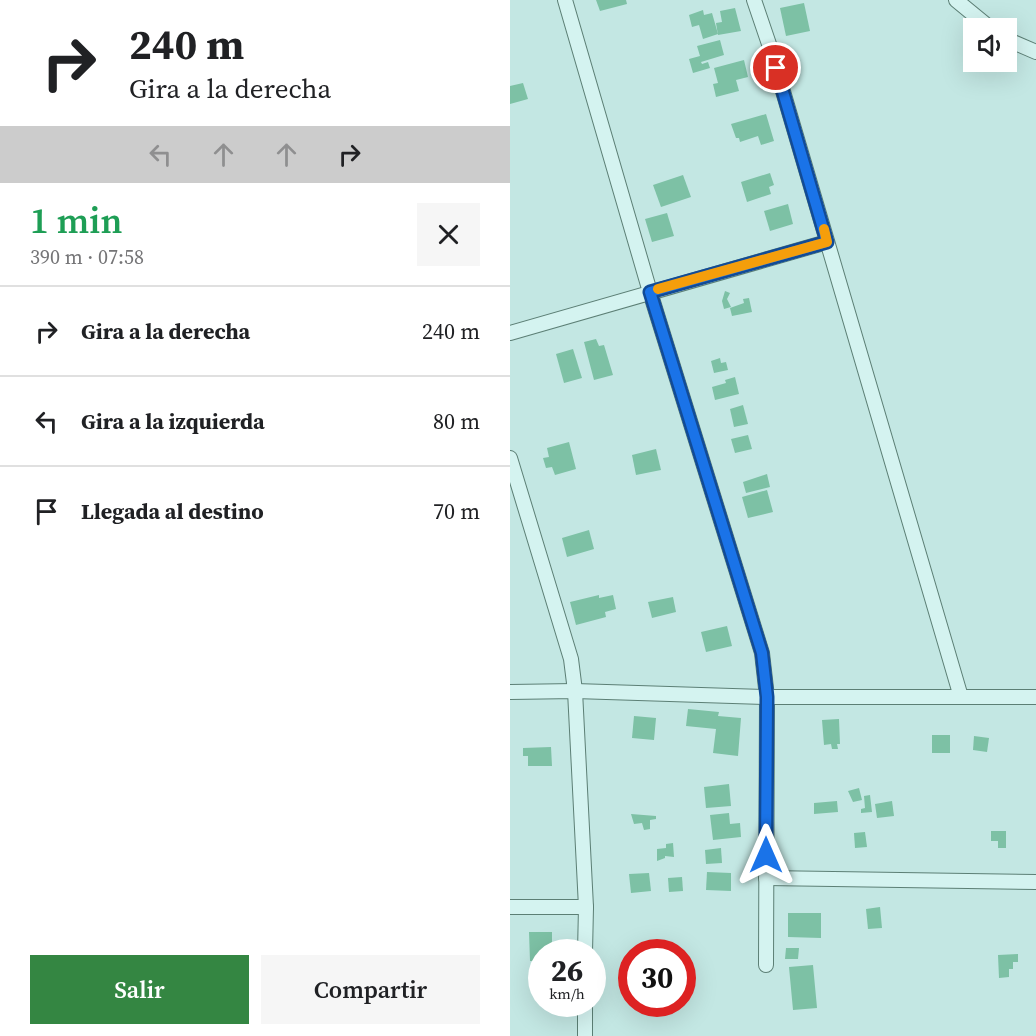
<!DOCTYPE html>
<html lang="es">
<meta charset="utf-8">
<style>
:root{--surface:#fff;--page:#f6f6f6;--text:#202124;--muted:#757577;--line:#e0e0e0;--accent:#348642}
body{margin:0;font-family:"Source Serif 4",serif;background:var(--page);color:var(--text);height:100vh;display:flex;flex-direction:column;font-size:22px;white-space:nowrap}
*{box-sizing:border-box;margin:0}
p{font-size:20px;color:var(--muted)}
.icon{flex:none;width:33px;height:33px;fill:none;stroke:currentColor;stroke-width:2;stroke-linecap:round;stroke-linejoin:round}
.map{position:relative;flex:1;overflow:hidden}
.panel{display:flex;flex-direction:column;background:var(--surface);width:510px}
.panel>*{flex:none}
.banner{background:#fff;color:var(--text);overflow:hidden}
.fabs{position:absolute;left:453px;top:18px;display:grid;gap:12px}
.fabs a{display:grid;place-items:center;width:54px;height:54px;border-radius:0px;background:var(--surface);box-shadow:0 6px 24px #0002;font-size:30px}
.speed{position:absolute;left:18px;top:939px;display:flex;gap:12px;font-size:30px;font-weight:700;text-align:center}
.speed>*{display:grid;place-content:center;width:78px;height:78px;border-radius:50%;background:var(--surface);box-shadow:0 6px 24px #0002;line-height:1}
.speed small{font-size:15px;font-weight:400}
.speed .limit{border:9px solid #d22;background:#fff;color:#111}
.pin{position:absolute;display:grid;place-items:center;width:51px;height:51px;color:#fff;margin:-26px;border:3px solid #fff;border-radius:50%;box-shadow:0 2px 6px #0007}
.me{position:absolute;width:66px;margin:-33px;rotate:0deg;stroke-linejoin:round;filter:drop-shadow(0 0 4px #0008)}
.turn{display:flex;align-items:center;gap:21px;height:126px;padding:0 30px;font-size:27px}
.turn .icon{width:78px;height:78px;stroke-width:2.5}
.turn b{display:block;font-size:42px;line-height:51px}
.lanes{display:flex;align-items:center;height:57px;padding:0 30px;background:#0003;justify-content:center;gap:30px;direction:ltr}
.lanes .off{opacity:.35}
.round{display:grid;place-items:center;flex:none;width:63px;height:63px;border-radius:0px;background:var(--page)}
.overview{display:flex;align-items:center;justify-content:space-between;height:102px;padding:0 30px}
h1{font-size:36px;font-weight:600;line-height:45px;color:#1e9e55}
.action{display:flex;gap:12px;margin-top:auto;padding:12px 30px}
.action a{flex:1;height:69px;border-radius:0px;background:var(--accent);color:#fff;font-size:24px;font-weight:600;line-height:69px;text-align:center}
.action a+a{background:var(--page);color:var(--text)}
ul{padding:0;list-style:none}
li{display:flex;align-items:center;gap:18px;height:90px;padding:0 30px;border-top:2px solid var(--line)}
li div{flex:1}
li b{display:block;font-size:22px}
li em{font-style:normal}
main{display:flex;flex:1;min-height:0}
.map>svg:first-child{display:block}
.building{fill:#7dc1a5}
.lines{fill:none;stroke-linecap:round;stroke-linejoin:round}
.street-casing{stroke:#5c7f75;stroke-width:16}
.street{stroke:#d4f3f0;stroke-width:14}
.route-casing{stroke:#114b97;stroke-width:15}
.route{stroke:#1a73e8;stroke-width:10}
.slow{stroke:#f59e0b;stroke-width:10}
</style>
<main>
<section class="panel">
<div class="banner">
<div class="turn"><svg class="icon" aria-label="right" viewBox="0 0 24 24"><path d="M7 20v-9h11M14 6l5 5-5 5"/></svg><div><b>240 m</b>Gira a la derecha</div></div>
<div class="lanes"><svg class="icon off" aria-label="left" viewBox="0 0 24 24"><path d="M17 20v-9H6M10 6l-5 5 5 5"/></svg><svg class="icon off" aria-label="ahead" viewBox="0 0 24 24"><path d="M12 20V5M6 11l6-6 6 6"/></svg><svg class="icon off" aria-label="ahead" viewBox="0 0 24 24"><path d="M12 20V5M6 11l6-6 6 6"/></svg><svg class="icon" aria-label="right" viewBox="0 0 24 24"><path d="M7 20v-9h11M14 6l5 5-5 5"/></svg></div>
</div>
<div class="overview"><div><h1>1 min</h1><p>390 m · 07:58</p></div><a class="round"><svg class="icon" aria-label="close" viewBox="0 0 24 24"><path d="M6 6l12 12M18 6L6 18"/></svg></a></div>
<ul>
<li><svg class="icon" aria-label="right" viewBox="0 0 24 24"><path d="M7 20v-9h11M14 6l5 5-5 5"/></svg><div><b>Gira a la derecha</b></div><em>240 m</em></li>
<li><svg class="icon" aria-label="left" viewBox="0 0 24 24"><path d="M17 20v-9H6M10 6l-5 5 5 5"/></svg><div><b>Gira a la izquierda</b></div><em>80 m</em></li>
<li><svg class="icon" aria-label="arrive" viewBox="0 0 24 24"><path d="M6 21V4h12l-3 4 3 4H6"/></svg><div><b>Llegada al destino</b></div><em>70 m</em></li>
</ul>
<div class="action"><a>Salir</a><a>Compartir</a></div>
</section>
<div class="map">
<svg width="526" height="1036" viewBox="0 0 526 1036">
<rect width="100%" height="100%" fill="#c3e7e3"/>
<!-- building -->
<g class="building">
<path d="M86 0H116L117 4 90 11Z"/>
<path d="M294 3 300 31 276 36 270 8Z"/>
<path d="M225 8 231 31 208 35 206 23 212 22 210 11Z"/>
<path d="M193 10 194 15 202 13 208 34 193 39 189 25 182 27 179 15Z"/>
<path d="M210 40 214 55 191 62 192 64 198 62 200 68 183 73 179 59 190 56 187 46Z"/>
<path d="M234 60 238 77 226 80 229 91 206 97 203 84 208 83 204 68Z"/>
<path d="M13 83 18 99 0 104V86Z"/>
<path d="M256 114 264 141 251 145 248 136 230 142 229 138H226L221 124Z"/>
<path d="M260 173 264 185 259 187 261 194 237 202 231 182Z"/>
<path d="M173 175 181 197 151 207 143 185Z"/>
<path d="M278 204 283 224 260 231 254 211Z"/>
<path d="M157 213 164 236 142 242 135 219Z"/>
<path d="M215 291 220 293 217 299 221 307 214 309 212 301Z"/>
<path d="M239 298 242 312 222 316 220 308 234 303 233 299Z"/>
<path d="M86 339 89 346 94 345 103 375 84 380 74 342Z"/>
<path d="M63 349 72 378 54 383 46 354Z"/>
<path d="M210 358 211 363 216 362 218 370 204 373 201 361Z"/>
<path d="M225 377 229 394 205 400 202 387 216 383 215 380Z"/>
<path d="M233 405 238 424 224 427 220 409Z"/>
<path d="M238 435 242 449 225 453 221 439Z"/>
<path d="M59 442 66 469 45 475 42 467 36 468 33 458 39 457 37 448Z"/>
<path d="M146 449 151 470 126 475 122 455Z"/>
<path d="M257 474 260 487 236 493 233 482Z"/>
<path d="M257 490 263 512 238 518 232 497Z"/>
<path d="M79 530 84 549 57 557 52 538Z"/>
<path d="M89 595V598L103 595 106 609 95 612 96 617 66 625 60 602Z"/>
<path d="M163 597 166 612 142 618 138 602Z"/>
<path d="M217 626 222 646 196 652 191 632Z"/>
<path d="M178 709 209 712 208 716 231 718 228 756 203 753 206 729 176 726Z"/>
<path d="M124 716 146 718 144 740 122 738Z"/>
<path d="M329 719 330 744H327L328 749H322L321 744 314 745 312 720Z"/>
<rect x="422" y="735" width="18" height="18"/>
<path d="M464 736 479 738 477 752 463 750Z"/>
<path d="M41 747 42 766H18V756H13V748Z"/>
<path d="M219 784 221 806 196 808 194 787Z"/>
<path d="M349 788 352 800 343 802 338 791Z"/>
<path d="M360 795 362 812 351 813V809L355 808 354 796Z"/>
<path d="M327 801 328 812 304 814V803Z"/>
<path d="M382 801 384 816 367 818 365 804Z"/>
<path d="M219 813 220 824 230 823 231 837 203 840 200 815Z"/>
<path d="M121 814 146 816V819L140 820V829L134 830 132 823 124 824Z"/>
<path d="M481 831H496V848H488V841H481Z"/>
<path d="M355 832 357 847 345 848 344 833Z"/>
<path d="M163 843 164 857 155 856V858L147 861V849L156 848V844Z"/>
<path d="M211 848 212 863 196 864 195 850Z"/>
<path d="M197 872 221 873V891L196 890Z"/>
<path d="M139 873 141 891 121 893 119 874Z"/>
<path d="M172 877 173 891 159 892 158 878Z"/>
<path d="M370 907 372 928 358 929 356 909Z"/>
<path d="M278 913H311V938L278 937Z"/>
<path d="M19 932H42V952H32V961H20Z"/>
<path d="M276 948H289L288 959H275Z"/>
<path d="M508 954V962H503V969H499V977L489 978 488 955Z"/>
<path d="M122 961V984L113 985 111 962Z"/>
<path d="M303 965 307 1008 283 1010 279 967Z"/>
<path d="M162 1004 164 1012 149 1015 147 1005Z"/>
</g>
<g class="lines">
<defs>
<g id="street">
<path d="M55 0 140 292 252 653 257 697 256 965"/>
<path d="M244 0 260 47 451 697"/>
<path d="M446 0 480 28"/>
<path d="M496 39 526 52"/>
<path d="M0 333 317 242"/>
<path d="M0 458 61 659 65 691 76 907 75 952"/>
<path d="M0 692 65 691 257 697H526"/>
<path d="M256 878 526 882"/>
<path d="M0 907H76"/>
<path d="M75 1036V1004"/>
</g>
</defs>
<!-- street casing -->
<use href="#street" class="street-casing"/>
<!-- street -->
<use href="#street" class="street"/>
</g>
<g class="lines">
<defs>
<path id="route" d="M256 855 257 697 252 653 140 292 317 242 266 68"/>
</defs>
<!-- route casing -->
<use href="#route" class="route-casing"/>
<!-- route -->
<use href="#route" class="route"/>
<!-- slow -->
<path class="slow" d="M148 289 317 242 314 229"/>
</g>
</svg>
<div class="fabs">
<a><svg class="icon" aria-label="sound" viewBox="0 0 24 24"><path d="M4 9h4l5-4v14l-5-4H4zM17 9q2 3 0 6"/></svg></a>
</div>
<div class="speed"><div>26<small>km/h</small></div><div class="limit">30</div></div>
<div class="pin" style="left:266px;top:68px;background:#d93025"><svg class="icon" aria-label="arrive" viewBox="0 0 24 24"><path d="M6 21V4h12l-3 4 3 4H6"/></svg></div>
<svg class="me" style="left:256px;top:855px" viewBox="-20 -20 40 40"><path d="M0-17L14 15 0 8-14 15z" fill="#1a73e8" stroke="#fff" stroke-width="4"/></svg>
</div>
</main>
